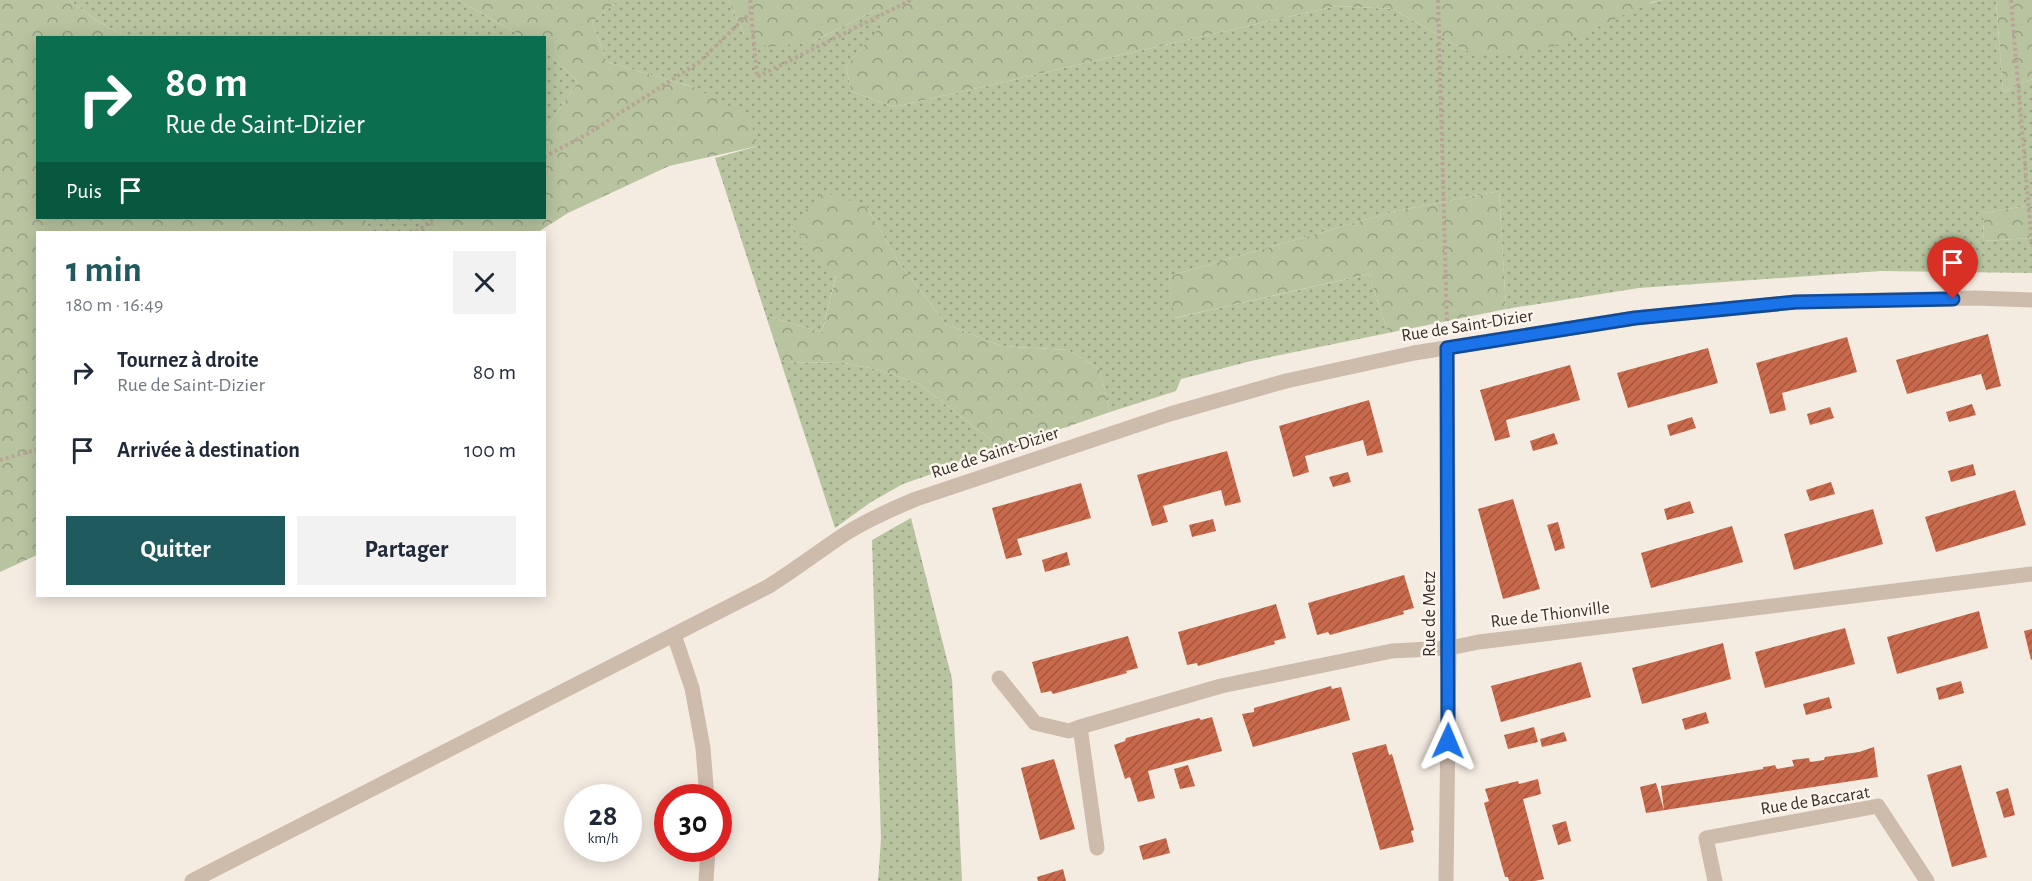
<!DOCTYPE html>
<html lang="fr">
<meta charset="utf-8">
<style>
:root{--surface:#fff;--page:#f2f2f3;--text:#1f2937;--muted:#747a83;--accent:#1f5a5e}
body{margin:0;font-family:"Alegreya Sans",sans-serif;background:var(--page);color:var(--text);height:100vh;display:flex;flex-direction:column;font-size:22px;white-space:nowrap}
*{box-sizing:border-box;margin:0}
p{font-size:20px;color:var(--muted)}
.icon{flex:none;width:33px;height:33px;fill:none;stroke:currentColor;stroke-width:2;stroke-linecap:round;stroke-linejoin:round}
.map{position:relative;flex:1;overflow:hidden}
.drawer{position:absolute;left:36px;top:231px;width:510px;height:366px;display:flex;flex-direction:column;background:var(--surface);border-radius:0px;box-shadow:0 3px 15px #0003}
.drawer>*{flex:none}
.banner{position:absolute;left:36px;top:36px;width:510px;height:183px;border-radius:0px;box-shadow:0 3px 15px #0003;background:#0b6e4f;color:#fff;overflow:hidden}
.speed{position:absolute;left:564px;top:784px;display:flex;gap:12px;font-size:30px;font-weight:700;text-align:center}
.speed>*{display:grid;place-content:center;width:78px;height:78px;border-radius:50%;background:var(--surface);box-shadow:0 3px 15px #0003;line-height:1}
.speed small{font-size:15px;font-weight:400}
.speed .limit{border:9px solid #d22;background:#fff;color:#111}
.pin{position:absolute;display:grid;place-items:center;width:51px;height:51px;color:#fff;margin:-62px -26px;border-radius:50% 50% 50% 0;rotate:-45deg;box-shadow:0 0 6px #0007}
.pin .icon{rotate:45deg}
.me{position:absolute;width:66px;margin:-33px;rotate:1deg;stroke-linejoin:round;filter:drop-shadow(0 0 4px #0008)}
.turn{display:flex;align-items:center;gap:21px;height:126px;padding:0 30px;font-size:27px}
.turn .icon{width:78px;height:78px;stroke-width:2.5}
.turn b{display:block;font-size:42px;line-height:51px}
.then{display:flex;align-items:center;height:57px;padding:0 30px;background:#0003;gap:12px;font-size:22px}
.round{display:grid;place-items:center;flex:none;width:63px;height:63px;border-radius:0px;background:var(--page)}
.headline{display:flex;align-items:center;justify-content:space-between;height:102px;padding:0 30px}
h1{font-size:36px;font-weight:600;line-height:45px;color:var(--accent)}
.action{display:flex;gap:12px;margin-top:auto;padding:12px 30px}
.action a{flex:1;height:69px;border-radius:0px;background:var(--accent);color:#fff;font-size:24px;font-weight:600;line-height:69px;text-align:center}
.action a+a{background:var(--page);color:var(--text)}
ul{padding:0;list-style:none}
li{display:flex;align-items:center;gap:18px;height:78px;padding:0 30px}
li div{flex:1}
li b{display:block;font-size:22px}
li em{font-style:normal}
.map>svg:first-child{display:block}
.grass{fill:url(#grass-dots)}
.forest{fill:url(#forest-crowns)}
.building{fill:url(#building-hatch)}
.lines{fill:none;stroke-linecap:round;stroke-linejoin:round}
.path{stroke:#b9a596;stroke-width:4;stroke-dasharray:3 3;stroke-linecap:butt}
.minor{stroke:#cdbbac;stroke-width:15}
.route-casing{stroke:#114b97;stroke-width:15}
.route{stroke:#1a73e8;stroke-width:10}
.labels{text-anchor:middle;stroke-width:5;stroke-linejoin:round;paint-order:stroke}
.street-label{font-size:18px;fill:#3b302b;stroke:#fbf5ee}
</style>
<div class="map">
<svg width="2032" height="881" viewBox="0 0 2032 881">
<defs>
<pattern id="grass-dots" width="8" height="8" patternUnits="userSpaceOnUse" patternTransform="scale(1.5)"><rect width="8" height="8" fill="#b8c4a0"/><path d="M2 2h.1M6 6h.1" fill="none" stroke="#97a083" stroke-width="1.8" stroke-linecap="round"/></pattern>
<pattern id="forest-crowns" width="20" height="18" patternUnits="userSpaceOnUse" patternTransform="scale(1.5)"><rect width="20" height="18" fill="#b8c4a0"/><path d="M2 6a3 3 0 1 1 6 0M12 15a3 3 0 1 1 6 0" fill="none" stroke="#97a083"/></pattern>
<pattern id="building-hatch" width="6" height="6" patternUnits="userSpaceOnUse" patternTransform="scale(1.5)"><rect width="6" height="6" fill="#c8694b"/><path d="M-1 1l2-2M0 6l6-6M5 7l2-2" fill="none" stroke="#a4573f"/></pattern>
</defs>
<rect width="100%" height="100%" fill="#f4ebe1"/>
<!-- grass -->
<g class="grass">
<path d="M69 0H458L523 37H126L93 18Z"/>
<path d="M619 0H728L744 34 812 42 878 9 883 25 846 66 851 91 894 107 1336 6 1393 9 1466 51 1662 0H1996L2003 92 2032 79V205L1984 213 1983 241 2032 238V273L1881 271 1639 288 1506 309 1499 191 1396 211 1169 276 1175 318 1369 274 1388 333 1251 361 1181 379 1176 391 1110 412 1100 370 1068 350 1001 346 946 324 900 264 866 206 791 226 836 275 822 332 766 316 715 158 758 146 693 87 607 62 592 22Z"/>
<path d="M545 50 578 82 545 130Z"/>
<path d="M364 218H435L425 232H372Z"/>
<path d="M781 362 844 363 880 370 919 384 1003 449 903 484 871 502 835 528Z"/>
<path d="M911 518 952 679 962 881H878L881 839 872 540Z"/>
</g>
<!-- forest -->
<g class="forest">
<path d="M0 0H69L93 18 126 37 38 38V218H364L372 232H38L37 555 0 572Z"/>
<path d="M458 0H619L592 22 607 62 693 87 749 116 758 146 669 166 568 213 538 232H425L435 218H544L545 130 578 82 545 50 544 38 523 37Z"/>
<path d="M728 0H1662L1652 2 1561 44 1508 56 1466 51 1393 9 1336 6 894 107 851 91 846 66 882 25 878 9 812 42 768 47 744 34Z"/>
<path d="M1996 0H2032V79L2003 92Z"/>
<path d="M1499 191 1506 309 1388 333 1369 274 1174 318 1169 276 1396 211Z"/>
<path d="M823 192 866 206 900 264 946 324 1001 346 1068 350 1100 370 1110 412 1003 449 919 384 880 370 844 363 781 362 766 316 822 332 836 276 791 226Z"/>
<path d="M2032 205V238L1983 241 1984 213Z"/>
</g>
<!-- building -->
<g class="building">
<path d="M1988 334 2001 386 1986 390 1981 374 1907 394 1896 360Z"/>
<path d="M1847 337 1857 372 1782 393 1786 410 1770 414 1756 363Z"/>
<path d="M1708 348 1718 383 1628 408 1617 373Z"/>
<path d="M1570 365 1580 400 1506 420 1510 437 1495 441 1480 390Z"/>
<path d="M1369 400 1383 452 1367 456 1363 440 1305 456 1309 472 1293 477 1279 426Z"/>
<path d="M1972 404 1976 415 1949 422 1946 412Z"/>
<path d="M1830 407 1834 418 1810 425 1807 414Z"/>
<path d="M1692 417 1696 428 1670 436 1667 425Z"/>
<path d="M1554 433 1558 444 1533 451 1530 441Z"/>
<path d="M1227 451 1241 502 1225 506 1221 490 1163 506 1168 522 1152 526 1137 475Z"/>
<path d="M1973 464 1976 475 1951 482 1948 471Z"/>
<path d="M1348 472 1351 482 1333 487 1329 477Z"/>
<path d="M1831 482 1835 494 1810 501 1806 490Z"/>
<path d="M1081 483 1091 518 1017 539 1022 555 1006 559 992 508Z"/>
<path d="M2015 490 2026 525 1936 552 1925 517Z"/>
<path d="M1513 499 1540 589 1503 599 1478 509Z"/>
<path d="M1690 501 1694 513 1667 520 1664 509Z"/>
<path d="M1873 509 1883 544 1794 570 1784 534Z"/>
<path d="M1213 519 1216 531 1192 537 1189 525Z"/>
<path d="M1558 522 1565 548 1555 551 1547 525Z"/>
<path d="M1732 526 1743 562 1651 588 1641 553Z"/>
<path d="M1067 552 1070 565 1045 572 1042 560Z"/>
<path d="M1404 575 1414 608 1403 611 1404 614 1330 635 1328 632 1317 635 1308 603Z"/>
<path d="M1276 604 1286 638 1274 641 1275 644 1198 666 1197 663 1187 665 1178 632Z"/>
<path d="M1979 611 1988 648 1897 674 1887 637Z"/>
<path d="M1845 628 1855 664 1765 688 1755 652Z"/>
<path d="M2032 629V659L2031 660 2024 631Z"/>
<path d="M1128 636 1138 668 1126 671 1127 673 1053 694 1051 691 1041 693 1032 662Z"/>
<path d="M1723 643 1731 679 1642 704 1632 668Z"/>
<path d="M1581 662 1591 697 1501 722 1491 686Z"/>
<path d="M1961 681 1964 693 1939 700 1936 688Z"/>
<path d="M1331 686 1332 689 1341 687 1350 720 1253 747 1242 714 1254 712V708Z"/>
<path d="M1829 697 1832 708 1806 715 1803 704Z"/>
<path d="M1706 712 1709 723 1685 730 1682 719Z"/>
<path d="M1212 717 1222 751 1148 771 1155 798 1138 802 1130 777 1125 779 1114 745 1125 741 1126 738 1162 728 1199 718 1201 720Z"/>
<path d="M1534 727 1538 742 1508 749 1504 735Z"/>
<path d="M1564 732 1567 741 1542 747 1540 739Z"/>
<path d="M1386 744 1389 755 1392 754 1414 830 1411 831 1414 842 1380 850 1352 753Z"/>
<path d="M1874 747 1878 777 1646 813 1640 787 1656 783 1664 810 1661 786 1763 769V767L1771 766 1775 765 1777 769 1794 766 1792 760 1809 758 1810 762 1824 760 1825 757 1859 752Z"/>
<path d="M1054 759 1075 829 1040 840 1021 768Z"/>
<path d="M1188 765 1195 786 1180 789 1174 769Z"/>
<path d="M1961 765 1987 857 1952 867 1927 775Z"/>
<path d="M1538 779 1541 794 1523 799 1544 879 1535 881H1509L1508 877H1505L1484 803 1489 801 1485 789 1518 781 1519 784Z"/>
<path d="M2008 788 2015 815 2004 818 1996 792Z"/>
<path d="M1566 821 1571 841 1558 845 1552 825Z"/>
<path d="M1166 838 1170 853 1143 860 1139 846Z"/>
<path d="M1063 869 1066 881H1038L1037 877Z"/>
</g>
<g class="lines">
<!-- path -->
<g class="path">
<path d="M750 0 757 77 911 0"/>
<path d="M1438 0 1447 323"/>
<path d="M2011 0 2032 246"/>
<path d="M544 157 589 133 698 63 751 12"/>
<path d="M416 232 435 218"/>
<path d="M0 460 38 449"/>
</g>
<!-- minor -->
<g class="minor">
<path d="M674 635 692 688 703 748 707 798"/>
<path d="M999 678 1035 723 1069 731 1080 727 1097 848"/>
<path d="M1080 727 1221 686 1392 651 1449 648 1479 642 2032 574"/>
<path d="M192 881 769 586C795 570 819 551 845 534 867 520 892 509 916 499L1170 414 1286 381 1414 353 1635 318 1796 302 1975 298 2032 300"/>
<path d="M706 881 708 849"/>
<path d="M1446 881 1449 648 1447 348"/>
<path d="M1715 881 1706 838 1878 806 1927 881"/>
</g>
</g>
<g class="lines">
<defs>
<path id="route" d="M1448 741 1447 348 1635 318 1796 302 1953 299"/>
</defs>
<!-- route casing -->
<use href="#route" class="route-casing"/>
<!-- route -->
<use href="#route" class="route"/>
</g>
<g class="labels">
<!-- street labels -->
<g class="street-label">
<text transform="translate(1467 325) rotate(-9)" y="6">Rue de Saint-Dizier</text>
<text transform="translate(995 452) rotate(-18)" y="6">Rue de Saint-Dizier</text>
<text transform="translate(1429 614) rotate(-90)" y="6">Rue de Metz</text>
<text transform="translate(1550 614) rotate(-7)" y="6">Rue de Thionville</text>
<text transform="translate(1815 800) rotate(-9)" y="6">Rue de Baccarat</text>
</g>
</g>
</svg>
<div class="speed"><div>28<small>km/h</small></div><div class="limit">30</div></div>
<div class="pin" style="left:1953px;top:299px;background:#d93025"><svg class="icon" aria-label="arrive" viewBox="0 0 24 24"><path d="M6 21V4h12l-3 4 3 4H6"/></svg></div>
<svg class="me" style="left:1448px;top:741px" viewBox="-20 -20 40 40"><path d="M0-17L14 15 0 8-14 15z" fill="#1a73e8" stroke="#fff" stroke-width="4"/></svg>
<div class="banner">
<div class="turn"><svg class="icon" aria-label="right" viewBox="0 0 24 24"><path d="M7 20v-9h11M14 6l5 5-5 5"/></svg><div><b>80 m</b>Rue de Saint-Dizier</div></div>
<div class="then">Puis<svg class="icon" aria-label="arrive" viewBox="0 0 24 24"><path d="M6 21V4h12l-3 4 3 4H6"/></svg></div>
</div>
<section class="drawer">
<div class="headline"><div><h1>1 min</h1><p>180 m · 16:49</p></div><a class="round"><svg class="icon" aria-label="close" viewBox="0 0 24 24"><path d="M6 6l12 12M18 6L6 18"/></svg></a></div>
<ul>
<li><svg class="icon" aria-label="right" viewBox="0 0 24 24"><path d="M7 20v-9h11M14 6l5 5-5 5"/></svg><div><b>Tournez à droite</b><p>Rue de Saint-Dizier</p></div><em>80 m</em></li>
<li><svg class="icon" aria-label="arrive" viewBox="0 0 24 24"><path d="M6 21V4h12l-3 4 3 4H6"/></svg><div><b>Arrivée à destination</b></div><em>100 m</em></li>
</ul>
<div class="action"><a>Quitter</a><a>Partager</a></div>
</section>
</div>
